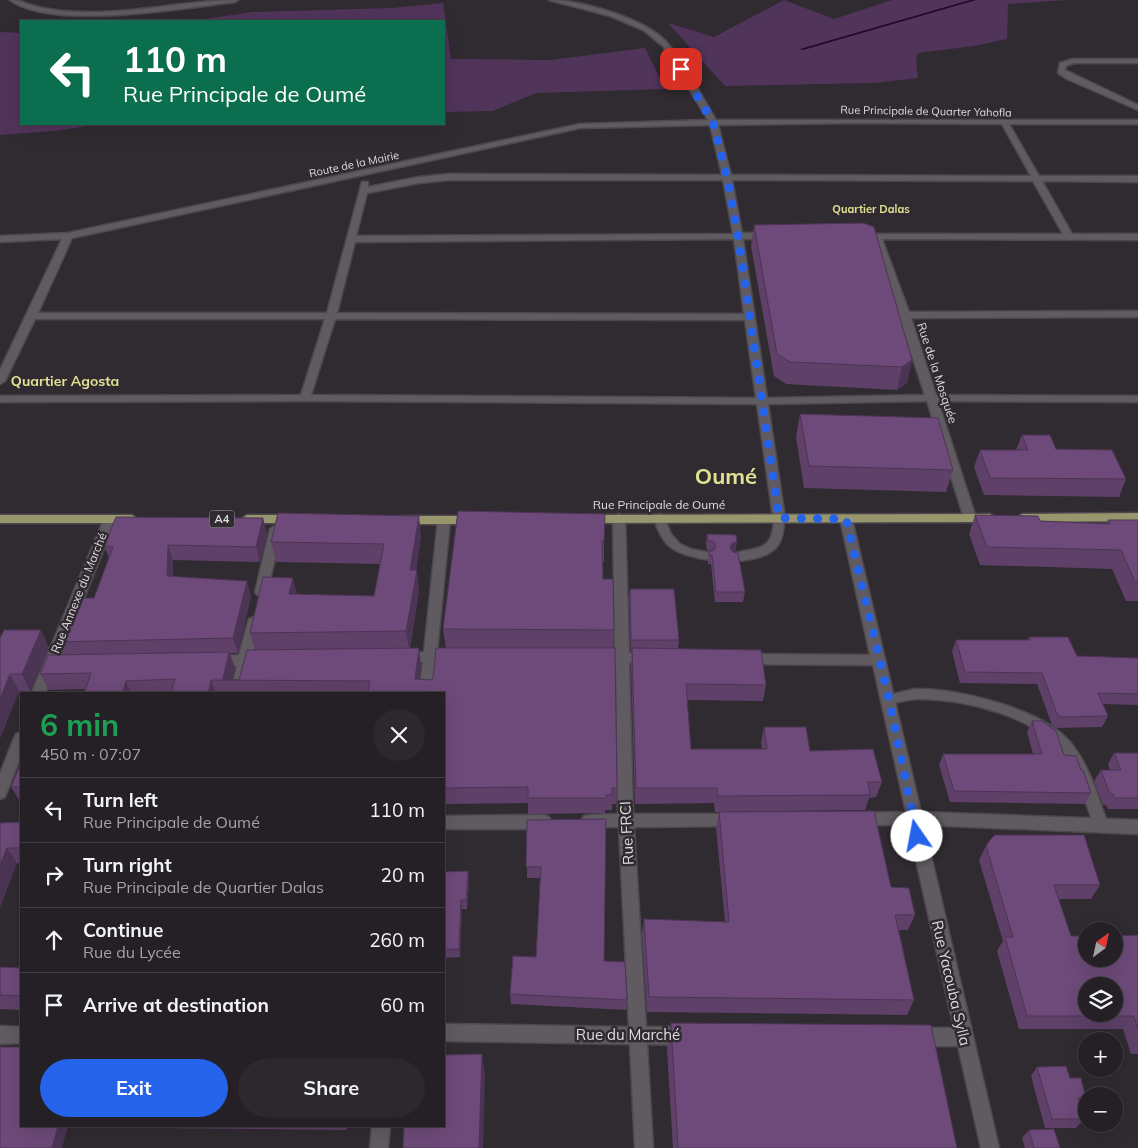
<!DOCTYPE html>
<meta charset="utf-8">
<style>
:root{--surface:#242025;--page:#2c282d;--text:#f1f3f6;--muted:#a3a3a7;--line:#413e42;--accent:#2563eb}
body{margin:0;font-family:Mulish,sans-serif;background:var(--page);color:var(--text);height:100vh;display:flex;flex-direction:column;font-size:19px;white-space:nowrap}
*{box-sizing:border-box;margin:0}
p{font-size:16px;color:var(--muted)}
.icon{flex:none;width:28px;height:28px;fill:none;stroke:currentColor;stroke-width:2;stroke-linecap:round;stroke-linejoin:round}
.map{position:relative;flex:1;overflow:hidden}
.drawer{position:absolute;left:20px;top:692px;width:425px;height:435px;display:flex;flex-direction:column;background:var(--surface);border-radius:0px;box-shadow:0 5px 20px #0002,0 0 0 1px var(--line)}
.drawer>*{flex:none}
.banner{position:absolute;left:20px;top:20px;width:425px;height:105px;border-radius:0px;box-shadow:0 5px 20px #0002,0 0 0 1px var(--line);background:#0b6e4f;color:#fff;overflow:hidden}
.needle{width:32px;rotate:33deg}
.buttons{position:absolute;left:1078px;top:922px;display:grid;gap:10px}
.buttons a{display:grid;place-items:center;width:45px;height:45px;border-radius:50%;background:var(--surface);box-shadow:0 5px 20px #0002,0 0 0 1px var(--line);font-size:25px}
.pin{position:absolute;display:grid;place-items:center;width:42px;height:42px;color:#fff;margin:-21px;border-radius:10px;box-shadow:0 2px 8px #0006}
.me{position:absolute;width:55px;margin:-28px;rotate:348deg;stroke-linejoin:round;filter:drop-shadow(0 0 4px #0008)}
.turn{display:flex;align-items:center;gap:18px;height:105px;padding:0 20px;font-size:22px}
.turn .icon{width:65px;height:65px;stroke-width:2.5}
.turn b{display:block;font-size:35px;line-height:42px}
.round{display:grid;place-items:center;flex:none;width:52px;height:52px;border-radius:26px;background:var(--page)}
.head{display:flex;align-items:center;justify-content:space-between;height:85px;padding:0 20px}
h1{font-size:30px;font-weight:700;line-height:38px;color:#1e9e55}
.action{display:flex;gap:10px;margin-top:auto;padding:10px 20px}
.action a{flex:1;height:58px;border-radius:30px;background:var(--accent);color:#fff;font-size:20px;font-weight:700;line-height:58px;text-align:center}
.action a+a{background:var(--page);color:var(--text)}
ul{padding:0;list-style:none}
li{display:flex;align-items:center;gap:15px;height:65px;padding:0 20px;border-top:1px solid var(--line)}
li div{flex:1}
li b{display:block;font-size:19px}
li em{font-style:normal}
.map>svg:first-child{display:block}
.green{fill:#51345a}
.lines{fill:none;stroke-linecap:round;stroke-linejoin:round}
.stream{fill:#270631;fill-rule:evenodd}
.lane-casing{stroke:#4c484d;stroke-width:3}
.street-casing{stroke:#4c484d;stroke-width:3}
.primary-casing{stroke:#4c484d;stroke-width:3}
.lane{fill:#605b61;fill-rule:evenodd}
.street{fill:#605b61;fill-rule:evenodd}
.primary{fill:#98966c;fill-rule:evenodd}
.wall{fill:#5e4068}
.shaded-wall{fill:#4c3455}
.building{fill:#6d4a79;stroke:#4c3455;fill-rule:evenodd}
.route{stroke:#2563eb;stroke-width:9;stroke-dasharray:0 16.2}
.labels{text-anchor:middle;stroke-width:5;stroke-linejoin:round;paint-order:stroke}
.far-street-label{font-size:11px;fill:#dfdce0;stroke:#302b31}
.far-neighbourhood-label{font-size:11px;font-weight:bold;fill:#e0e193;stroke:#302b31}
.shield{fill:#302b31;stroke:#aaa7ac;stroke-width:1}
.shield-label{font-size:11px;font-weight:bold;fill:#dfdce0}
.street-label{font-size:12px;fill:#dfdce0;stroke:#302b31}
.neighbourhood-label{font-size:14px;font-weight:bold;fill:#e0e193;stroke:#302b31}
.near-street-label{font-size:15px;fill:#dfdce0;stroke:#302b31}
.town-label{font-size:22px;font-weight:bold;fill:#e0e193;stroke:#302b31}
</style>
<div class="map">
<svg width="1138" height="1148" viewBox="0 0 1138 1148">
<rect width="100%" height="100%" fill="#302b31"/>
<!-- green -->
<g class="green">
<path d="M784 0 834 19 892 0H1067L1008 4 1007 39 974 46 918 53 916 60 918 78 873 83 725 86 668 23 714 37Z"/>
<path d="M443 3 451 59 551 60 645 48 665 89 536 93 492 111 444 112V21H191L253 12 392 8Z"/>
<path d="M0 32 21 33V124H102L54 131 0 135Z"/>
</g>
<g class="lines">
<!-- stream -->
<path class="stream" d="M970 0H976L803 50 800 49Z"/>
<defs>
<g id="lane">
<path d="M659 514 663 515 671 534 680 544 691 549 711 553 713 556 711 559C705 560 701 559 695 557 670 552 661 542 654 518Z"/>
<path d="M779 514 784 518C784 543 777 554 752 559 745 560 738 562 732 560L730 557 732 554C759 546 773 553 774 518Z"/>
<path d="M915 689C958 688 1042 709 1070 742 1090 766 1098 797 1108 825L1106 829 1101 831 1096 829C1085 806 1082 780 1067 758 1040 717 966 699 919 699 909 699 899 702 889 704L885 702 883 699 885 696Z"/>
</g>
<g id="street">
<path d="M10 0C20 0 26 4 35 6 52 11 71 12 89 12 139 13 188 0 238 0L235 2C183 8 52 31 10 0Z"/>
<path d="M549 0C581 0 649 19 669 45 686 65 702 97 716 120H1138V124H1009L1039 176H1138V182L1042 181 1072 234H1138V240L882 239 909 312 1138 311V317L911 318 936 395 1138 396V402L938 401 976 518 970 522 964 518 927 401 768 404 785 518 779 522 773 518 757 404 305 401 0 402V396L301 395 325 319H35L5 381 0 384V370L62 239 0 242V236L68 233 580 124 708 120 663 46 643 30 610 16ZM858 123 1002 124 1031 176 731 175 718 125ZM710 125 722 175 449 174 419 177 368 187V182H362L327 313H38L72 238 580 128ZM449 180H723L733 234 356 236 367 193 419 183ZM732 180 1033 181 1063 234H859V238L873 239 925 395 767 398 743 239H769L774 236 769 233H742ZM734 239 744 314 337 313 355 242ZM335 319 745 320 756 398 311 395Z"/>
<path d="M1073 59H1138V63H1074L1066 66 1065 70 1138 105V110L1067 79 1058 73 1060 63Z"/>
<path d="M619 514 625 518 629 653 653 654 655 658 653 662 629 663 633 814H734L739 815 742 820 739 825 734 826 634 827 646 1027H686L692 1030 695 1036 692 1042 686 1045 647 1044 653 1148H635L630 1044 444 1041V1024L629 1027 619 827H589L584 826 581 821 584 816 589 815 618 814 616 663 593 662 591 658 593 654 615 653 613 518Z"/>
<path d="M110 515 116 519 45 694H31L104 519Z"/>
<path d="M846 515 852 519 921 812 1138 820V834L924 825 999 1148H981L958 1046H916L910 1043 907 1037 910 1031 916 1028H954L908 825H859L854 824 851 819 854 814 859 813 906 812 873 665 745 664 740 663 738 659 740 655 745 654 870 655 840 519Z"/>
<path d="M444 516 450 520 437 652 455 653 457 657 455 661 436 662 433 694H419L423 662 398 661 396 657 398 653 424 652 438 520Z"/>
<path d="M276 525 282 529 267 592 265 595H257L255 592 270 529Z"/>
<path d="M254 617 259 619 260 622 253 655 265 656 267 660 265 664 250 665 244 694H230L237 666 210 665 208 661 210 657 239 655 248 622 249 619Z"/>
<path d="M21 732V756L5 797 0 799V774L14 738 16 734Z"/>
<path d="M544 815 549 817 552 822 549 827 544 829H444V816Z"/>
<path d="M0 1026 21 1027V1043L0 1044Z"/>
<path d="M372 1126H390L388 1148H370Z"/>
</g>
<g id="primary">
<path d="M1138 513V521L1022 522 1016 518 1022 514Z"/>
<path d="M990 514 996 518 990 522 587 523 581 519 587 515Z"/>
<path d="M0 515H132L138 519 132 523H0Z"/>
<path d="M247 515H292L298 519 292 523H247L241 519Z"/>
<path d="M402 516H472L478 520 472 524H402L396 520Z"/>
</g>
</defs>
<!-- lane casing -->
<use href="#lane" class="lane-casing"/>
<!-- street casing -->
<use href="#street" class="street-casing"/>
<!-- primary casing -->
<use href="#primary" class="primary-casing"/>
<!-- lane -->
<use href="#lane" class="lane"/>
<!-- street -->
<use href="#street" class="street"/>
<!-- primary -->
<use href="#primary" class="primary"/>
</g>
<!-- wall -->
<g class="wall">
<path d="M754 225 912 360 907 383 897 390 786 384 774 376 751 246Z"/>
<path d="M800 414 953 470 946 492 804 488 796 437Z"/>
<path d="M1022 435 1126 479 1119 497 984 495 974 467 980 450H1016Z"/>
<path d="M458 511 604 541V562H602L603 579 614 630 613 648 617 788 616 804H612V810H605V813L528 814V803L444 804V694H84L85 689 49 690 40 674 60 654 55 642 68 632 94 598 109 558 104 546 267 533 260 562 173 560V577L251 596 238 653H230L235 668 232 679 239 680 255 650 250 633 297 594 374 596 380 564 276 562 271 542 421 536 416 570 419 590 410 648 421 664 419 679 431 680 433 678 446 648 443 629Z"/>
<path d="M975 515 1040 521 1106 524 1108 520H1138V601H1126L1112 569 980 565 969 534Z"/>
<path d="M707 534 737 542 735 551 733 552 745 592 743 602H715L711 564H708V561L709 552 711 551 707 550 706 544Z"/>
<path d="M630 589 679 640 678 649 766 685 763 701 687 700 691 749H762L761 743 764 727 810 751 882 782 876 797 869 798 865 810 715 812 714 803 635 804 631 665 632 651H631L629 600Z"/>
<path d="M1029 637 1077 656 1138 658V705L1103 704 1108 716 1102 727 1056 728 1052 725 1037 684 960 683 952 651 956 640H1027Z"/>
<path d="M0 638 49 647 30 691H19L0 738Z"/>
<path d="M1032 721 1064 755 1081 770 1091 793 1085 804 950 802 939 765 943 754H1033L1027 732Z"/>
<path d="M1114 753H1138V809H1108L1106 805H1103L1094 781 1101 770H1110L1108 764Z"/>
<path d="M21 762V803L11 787Z"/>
<path d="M719 812 891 887 915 915 908 930H899L914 1000 907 1015 647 1012 642 934 644 919 725 922 716 828Z"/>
<path d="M527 820 604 961 627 1000 626 1010 511 1004 510 994 536 957 540 878H527Z"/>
<path d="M21 822V863H17L0 907V823Z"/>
<path d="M986 846 1100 885 1091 899H1059L1071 936 1138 935V1054H1131L1123 1029H1019L997 951 1003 941 979 860Z"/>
<path d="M468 871 469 880 467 909H462L460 957 444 958V872Z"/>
<path d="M0 967 21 968V1010L0 1009Z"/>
<path d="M671 1023 957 1148H673L667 1049Z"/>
<path d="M1037 1067 1070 1078 1086 1096V1099L1080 1106 1084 1119 1076 1128H1045L1031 1076Z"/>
<path d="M154 1126H347V1130L155 1128Z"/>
<path d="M1029 1130 1060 1148H1025L1022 1138Z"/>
</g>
<!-- shaded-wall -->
<g class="shaded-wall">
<path d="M912 360 907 383 897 390 902 367Z"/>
<path d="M419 516 421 536 413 590 410 570Z"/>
<path d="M263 518 267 533 260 562 256 547Z"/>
<path d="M737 542 735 551 730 553V548L732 543Z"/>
<path d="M168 545 173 560 172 591 167 576Z"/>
<path d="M417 570 419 590 409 650 406 631Z"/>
<path d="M293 578 298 598 289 594Z"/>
<path d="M247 581 251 596 238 653 233 638Z"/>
<path d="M41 630 49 647 30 691 22 674Z"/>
<path d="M419 648 421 664 418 694 415 679Z"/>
<path d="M229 652 235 668 232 680 223 679Z"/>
<path d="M10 674 19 691 0 738V699Z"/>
<path d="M211 680 216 694H208Z"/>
<path d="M126 681 131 694H122Z"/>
<path d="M7 848 17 863 0 907V865Z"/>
<path d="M468 871 469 880 467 909 466 900Z"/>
<path d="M461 900 462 909 460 957 459 949Z"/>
<path d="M482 1054 485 1076 483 1148H479Z"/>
<path d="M58 1126H68L62 1148H52Z"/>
</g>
<!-- building -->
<g class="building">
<path d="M863 223 874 227 912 360 902 367 790 362 777 354 754 225Z"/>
<path d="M800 414 938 418 953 470 809 466Z"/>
<path d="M1022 435H1050L1056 449 1112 450 1126 479 990 478 980 450H1028Z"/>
<path d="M458 511 605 514 604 541H602L603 579H613L614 630 443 629Z"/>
<path d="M278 513 419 516 410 570H417L406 631 250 633 263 577 293 578 289 594 374 596 384 544 271 542Z"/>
<path d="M975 515 1038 516 1040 521 1110 524 1108 520H1138V582H1135L1121 550 987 547Z"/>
<path d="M116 517 263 518 256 547 168 545 167 576 247 581 233 638 55 642 59 632H68L81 598H94L113 547 104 546Z"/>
<path d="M707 534 736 535 737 542 732 543 730 548 733 552 738 553 745 592H716L712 555H710L709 552 714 550 716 545 713 541H708Z"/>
<path d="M630 589H674L679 640H631Z"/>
<path d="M4 630H41L22 674H10L0 699V638Z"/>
<path d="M1029 637H1068L1077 656 1138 658V694L1098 693 1108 716 1062 717 1057 714 1042 673 965 672 956 640H1030Z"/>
<path d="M419 648 415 679 431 680 433 678 436 648H615L617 788H612V795H606V798H528V787L444 788V694H368L370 681 211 680 208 694H171L175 679 126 681 122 694H84L91 673 40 674 48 655 229 652 223 679 239 680 247 650Z"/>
<path d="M632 648 761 650 766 685 686 684 691 749H767L764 727H806L810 751 873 749 882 782H868L870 795 717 796V788H636Z"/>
<path d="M1032 721H1042L1056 731 1064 755 1076 756 1081 770H1083L1091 793 954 791 943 754H1042Z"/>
<path d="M1114 753H1138V798H1114L1113 794H1110L1101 770H1121Z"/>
<path d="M21 762V787H11Z"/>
<path d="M874 811 891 887 909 888 915 915H895L914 1000 649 997 644 919 729 922 719 812Z"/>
<path d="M606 819 604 961 625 962 627 1000 510 994 513 956 536 957 541 867H526L527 820Z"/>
<path d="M21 822V848H7L0 865V823Z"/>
<path d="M995 835H1084L1100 885H1054L1071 936H1086V959H1114V936L1138 935V1030L1134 1016H1027L1005 937H1013L986 846 990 840ZM1086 986H1114V1014H1086Z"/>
<path d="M468 871 466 900H461L459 949 444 950V872Z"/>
<path d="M0 967 21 968V996L0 995Z"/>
<path d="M671 1023 931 1025 957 1148H678Z"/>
<path d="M0 1047H21V1126H58L52 1148H0Z"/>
<path d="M482 1054 479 1148H403L404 1126H444V1055Z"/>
<path d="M1066 1066 1070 1078H1081L1086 1098H1078L1084 1119H1052L1037 1067Z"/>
<path d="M1054 1129 1060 1148H1034L1029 1130Z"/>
</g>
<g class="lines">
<!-- route -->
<path class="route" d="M681 69 713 122 727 177 738 236 779 518 846 519 889 699 917 836"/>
</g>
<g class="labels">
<!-- far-street labels -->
<g class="far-street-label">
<text transform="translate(926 111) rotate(1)" y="4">Rue Principale de Quarter Yahofla</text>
<text transform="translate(354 164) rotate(-12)" y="4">Route de la Mairie</text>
</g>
<!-- far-neighbourhood labels -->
<g class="far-neighbourhood-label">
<text x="871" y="213">Quartier Dalas</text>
</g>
<!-- shield labels -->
<rect class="shield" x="209.5" y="510.5" width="25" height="17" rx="4"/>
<g class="shield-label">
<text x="222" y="523">A4</text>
</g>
<!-- street labels -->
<g class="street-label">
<text transform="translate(937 373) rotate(72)" y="4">Rue de la Mosquée</text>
<text x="659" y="509">Rue Principale de Oumé</text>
<text transform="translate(79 593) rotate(-68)" y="4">Rue Annexe du Marché</text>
</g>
<!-- neighbourhood labels -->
<g class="neighbourhood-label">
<text x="65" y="386">Quartier Agosta</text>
</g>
<!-- near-street labels -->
<g class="near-street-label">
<text transform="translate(627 833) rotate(-93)" y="5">Rue FRCI</text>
<text transform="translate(951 983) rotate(77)" y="5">Rue Yacouba Sylla</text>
<text x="628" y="1040">Rue du Marché</text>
</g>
<!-- town labels -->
<g class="town-label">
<text x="726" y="484">Oumé</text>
</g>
</g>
</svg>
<div class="buttons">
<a><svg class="needle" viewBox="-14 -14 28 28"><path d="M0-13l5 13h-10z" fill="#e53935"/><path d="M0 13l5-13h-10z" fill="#a3a3a7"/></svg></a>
<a><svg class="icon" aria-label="layers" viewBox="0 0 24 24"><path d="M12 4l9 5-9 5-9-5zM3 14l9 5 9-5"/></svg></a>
<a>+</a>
<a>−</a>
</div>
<div class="pin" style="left:681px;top:69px;background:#d93025"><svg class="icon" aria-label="arrive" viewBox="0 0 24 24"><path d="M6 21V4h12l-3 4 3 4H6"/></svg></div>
<svg class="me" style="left:917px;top:836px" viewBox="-20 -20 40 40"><circle r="19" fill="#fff"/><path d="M0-13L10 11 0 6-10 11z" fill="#2563eb"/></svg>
<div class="banner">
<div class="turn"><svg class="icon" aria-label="left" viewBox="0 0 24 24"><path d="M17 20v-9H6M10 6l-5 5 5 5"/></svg><div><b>110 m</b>Rue Principale de Oumé</div></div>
</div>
<section class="drawer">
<div class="head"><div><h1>6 min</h1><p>450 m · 07:07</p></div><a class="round"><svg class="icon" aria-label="close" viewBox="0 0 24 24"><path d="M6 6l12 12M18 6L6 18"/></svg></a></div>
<ul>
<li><svg class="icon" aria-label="left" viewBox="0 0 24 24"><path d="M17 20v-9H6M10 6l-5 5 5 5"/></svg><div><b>Turn left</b><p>Rue Principale de Oumé</p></div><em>110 m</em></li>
<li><svg class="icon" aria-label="right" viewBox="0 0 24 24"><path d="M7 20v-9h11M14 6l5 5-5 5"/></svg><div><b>Turn right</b><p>Rue Principale de Quartier Dalas</p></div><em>20 m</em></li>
<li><svg class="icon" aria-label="ahead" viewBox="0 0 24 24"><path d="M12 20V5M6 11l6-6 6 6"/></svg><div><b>Continue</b><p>Rue du Lycée</p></div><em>260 m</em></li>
<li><svg class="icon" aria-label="arrive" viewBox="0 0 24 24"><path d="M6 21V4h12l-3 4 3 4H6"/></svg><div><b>Arrive at destination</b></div><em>60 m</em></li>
</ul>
<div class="action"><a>Exit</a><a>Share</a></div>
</section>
</div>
